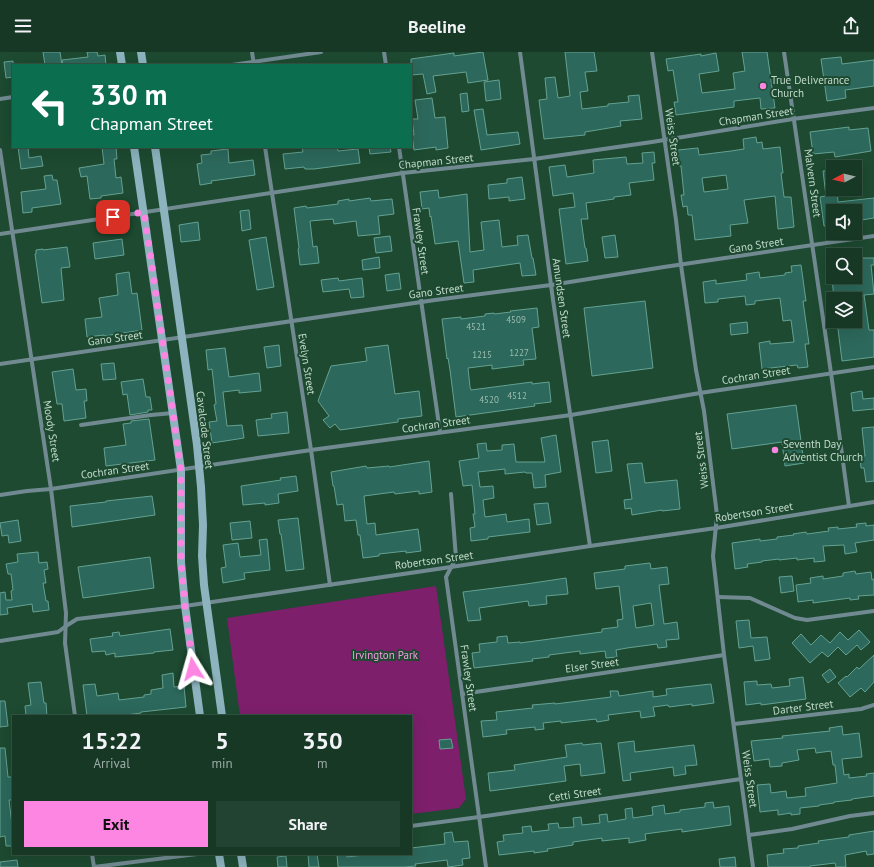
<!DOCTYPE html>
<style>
:root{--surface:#163825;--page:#234332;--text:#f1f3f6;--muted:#9eaca7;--line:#355242;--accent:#fd86e2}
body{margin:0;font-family:"PT Sans",sans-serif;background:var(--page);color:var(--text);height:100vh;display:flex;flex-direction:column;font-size:15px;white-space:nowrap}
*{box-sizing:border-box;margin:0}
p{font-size:13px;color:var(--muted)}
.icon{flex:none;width:22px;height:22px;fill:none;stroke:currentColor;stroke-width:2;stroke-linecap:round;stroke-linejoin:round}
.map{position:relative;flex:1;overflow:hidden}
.details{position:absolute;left:12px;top:663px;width:400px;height:140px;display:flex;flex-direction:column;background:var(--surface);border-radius:0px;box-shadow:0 4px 16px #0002,0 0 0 1px var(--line)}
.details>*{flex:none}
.banner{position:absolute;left:12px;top:12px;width:400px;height:84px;border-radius:0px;box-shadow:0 4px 16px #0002,0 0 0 1px var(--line);background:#0b6e4f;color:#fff;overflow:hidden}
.needle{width:26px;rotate:263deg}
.fabs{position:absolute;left:826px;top:108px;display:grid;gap:8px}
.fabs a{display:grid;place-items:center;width:36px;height:36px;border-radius:0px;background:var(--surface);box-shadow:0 4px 16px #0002,0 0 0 1px var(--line);font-size:20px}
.pin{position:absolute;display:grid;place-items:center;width:34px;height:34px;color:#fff;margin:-17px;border-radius:8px;box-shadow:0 2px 6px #0006}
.me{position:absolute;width:44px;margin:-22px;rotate:352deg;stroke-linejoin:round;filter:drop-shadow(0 0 3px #0008)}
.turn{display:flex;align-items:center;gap:14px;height:84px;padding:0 12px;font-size:18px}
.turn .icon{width:52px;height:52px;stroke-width:2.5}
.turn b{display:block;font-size:28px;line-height:34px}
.eta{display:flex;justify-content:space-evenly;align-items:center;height:68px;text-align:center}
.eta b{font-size:24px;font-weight:600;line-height:28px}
.primary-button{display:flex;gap:8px;margin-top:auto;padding:8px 12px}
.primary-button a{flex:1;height:46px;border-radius:0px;background:var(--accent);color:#111;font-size:16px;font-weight:600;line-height:46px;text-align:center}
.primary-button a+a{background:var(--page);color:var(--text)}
header{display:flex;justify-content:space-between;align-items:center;height:52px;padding:0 12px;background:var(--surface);font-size:18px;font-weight:600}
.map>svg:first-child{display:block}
.green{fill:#7d1f6b}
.building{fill:#2c685b;stroke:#65a192;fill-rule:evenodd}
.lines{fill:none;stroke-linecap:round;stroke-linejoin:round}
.minor{stroke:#718a91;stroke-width:4}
.secondary{stroke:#8cb3be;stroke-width:8}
.route{stroke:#fd86e2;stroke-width:7;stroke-dasharray:0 12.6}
.poi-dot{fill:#fd86e2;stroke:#1d4a31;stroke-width:1.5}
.labels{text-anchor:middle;stroke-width:4;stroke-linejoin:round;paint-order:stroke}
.number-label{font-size:9px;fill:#9cbeae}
.poi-label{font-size:11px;fill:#c2daca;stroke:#1d4a31;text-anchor:start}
.street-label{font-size:11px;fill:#c2daca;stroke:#1d4a31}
.park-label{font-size:11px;fill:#fa98e2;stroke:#1d4a31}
</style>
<header><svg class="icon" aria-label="menu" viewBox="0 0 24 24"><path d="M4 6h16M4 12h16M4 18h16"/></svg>Beeline<svg class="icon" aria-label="share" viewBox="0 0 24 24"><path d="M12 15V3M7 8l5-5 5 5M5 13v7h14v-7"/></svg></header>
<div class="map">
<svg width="874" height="815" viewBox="0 0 874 815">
<rect width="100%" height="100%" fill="#1d4a31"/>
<!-- green -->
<path class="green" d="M436 534 466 747 459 756 411 762V664H240L227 566Z"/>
<!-- building -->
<g class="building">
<path d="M43 0H60L62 13H45Z"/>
<path d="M87 0H97L98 4 105 3 106 13H63L62 8 88 5Z"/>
<path d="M483 0 488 28 468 31 466 20 433 24 436 40 427 42 423 22 411 23V7L454 1V4Z"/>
<path d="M565 0H594L597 19 585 20 588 39 580 40 582 57 608 54V52L629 50 628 44 639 43 642 67 620 69 621 74 585 80V83L544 87 539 48 547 47 545 26 555 25 558 46 570 44Z"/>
<path d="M742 0H767L775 56 761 57 760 46 734 49V55L676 63 674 50H678L673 18 668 19 666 7 701 2V4L716 1 719 19 699 22 702 41 735 37 733 21 745 19Z"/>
<path d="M841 5 842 12 874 8V34L845 38 846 46 827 49 821 7Z"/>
<path d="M13 9V25L6 26 4 10Z"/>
<path d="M499 28 501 47 486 49 484 30Z"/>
<path d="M467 41 469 59 462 60 460 42Z"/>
<path d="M432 46 435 66 445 65 448 96 436 98V95L414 98 412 83H414L412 67H418L415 48Z"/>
<path d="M483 57 487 83 518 80 520 92 481 98 474 58Z"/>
<path d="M849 75V78L868 76 871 99 835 105 834 100 813 102 810 80Z"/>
<path d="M756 85 757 91 762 90 763 97 780 95 783 121H781L784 145H791L794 175 778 177 775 144 744 148 748 171 730 173 731 184 695 188 692 163H688L687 154 683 155 681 143H684L681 114H679L678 98 698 96 699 103 731 99 744 97 743 87ZM726 123 728 137 704 140 702 126Z"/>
<path d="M18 95H28L29 106 41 104 43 114 21 117Z"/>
<path d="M102 95H116L117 107H114L116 126 121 125 123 141 101 144V146L90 147 87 124 81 125 79 116 104 112Z"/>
<path d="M302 95H328V96L337 95 338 99 358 97 360 111 314 117H305L304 115 285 117 283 102 303 100Z"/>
<path d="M369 95H390L391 100 370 102Z"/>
<path d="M228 97 229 111 253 108 255 123 211 129 212 131 200 133 197 112 202 111 201 103 211 102V99Z"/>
<path d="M654 100 655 111H652L654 128 629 131 631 143 614 145V147L586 151 588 167H581L585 196H586L588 209 566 212 559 157 575 155 573 141 553 144 549 115 565 113 567 125 594 121 593 108 626 105 627 112 643 111 642 101Z"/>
<path d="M833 118V138H837L838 150 874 146V166L855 169V159H833V173L824 174 820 145 826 144 823 119Z"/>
<path d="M52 123 53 128H57L61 152 32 156V160L23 161 21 140 46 137 44 124Z"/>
<path d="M522 125 525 147 509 149V145L489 147 488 133 507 131V127Z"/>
<path d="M438 138 439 146 467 142 470 200 484 198 481 170 499 168 502 195 518 193 517 184 528 183 532 206H533L536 223 522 224 520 211 473 218 474 230 464 231 458 189 435 192 431 164 430 165 429 156 422 157 420 140Z"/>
<path d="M370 146 371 149 392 147 394 162 378 164 380 182 358 184 356 169 334 172 333 167 310 169 313 195 317 194 319 211 300 213 298 197 299 196 294 156 306 154 307 156 338 152V149L349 147V149Z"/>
<path d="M249 158 251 177 242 179 240 159Z"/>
<path d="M198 170 200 188 181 190 179 173Z"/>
<path d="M615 183 618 205 605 206 602 185Z"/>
<path d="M390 184 392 199 376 201 374 186Z"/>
<path d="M266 185 274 235 257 238 249 188Z"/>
<path d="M122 187 124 203 95 207 93 191Z"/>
<path d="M67 195 70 215 61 216 64 248 42 251 35 202H36V198L43 197V198Z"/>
<path d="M379 205 380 216 363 218 362 208Z"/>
<path d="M855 206H874V213H871L874 242 864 243 869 278H874V305L842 309 837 269H855V247H834L832 226 841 225H855Z"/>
<path d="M801 213 806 249H803L809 292H805L808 315 798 316 797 313 762 317 759 291 770 289V292L794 290 791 268 783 269 780 246 755 249V252L746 253 745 244 718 247V250L705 251 703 230 716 228V232L747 228 746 222 759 220 760 226 785 223V221L792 220 791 214Z"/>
<path d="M129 220 132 242 137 241 142 278 104 284V283L87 285 85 267 102 265 99 246 118 243 116 222Z"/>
<path d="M399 221 401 237 387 239 385 223Z"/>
<path d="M338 226 339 229 362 226 364 245 351 246 349 237 323 240 321 228Z"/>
<path d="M645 249 653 316 592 324 584 256Z"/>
<path d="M537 256 539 275 532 276 536 307 523 308 524 313 492 317V313L468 316 470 335 471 338 532 330V332L549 330 551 350 534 352 535 354 456 365 450 318 448 306 447 307 442 267 461 265V267L485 264V262L494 261V262L511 260 510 259Z"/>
<path d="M747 270 748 281 731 283 730 272Z"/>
<path d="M279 293 281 314 267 316 264 295Z"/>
<path d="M388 293 395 342 419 339 422 364 398 367V370L340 378 335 372 330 376 323 368 329 364 318 349 331 314 367 309 365 296Z"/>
<path d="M225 296 229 325 259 321 261 339 239 341V338L223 340 227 374 242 373 244 386 212 391 209 370 217 369 214 353 216 352 212 317 208 318 206 298Z"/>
<path d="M114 311 116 327 103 328 101 312Z"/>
<path d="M73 317 76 338 86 337 87 349H84L86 366 64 369 62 352H57L52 320Z"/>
<path d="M143 327 146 345H150L152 358H148V360L130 363 127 342 123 343 121 330Z"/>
<path d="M862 339 863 347 874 346V357L853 359 851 341Z"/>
<path d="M796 353 804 411 785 414 782 390 732 397 727 362Z"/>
<path d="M287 360 289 381 258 384 256 368 272 366 271 362Z"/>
<path d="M149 367 155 408 106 414 104 396 126 393 123 372 131 371V369Z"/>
<path d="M874 375V429L866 430 864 416H861L860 405 865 404 862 376Z"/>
<path d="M556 383 561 420 545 423 546 435 534 436 532 421H526L525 420 505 422V417L478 420 480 435 493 434 494 446 483 448 485 465 506 462 507 470 529 467 530 480 488 485V487L471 489 470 476 475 475 473 462H475L472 433 463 434 459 409 479 406 477 392 486 391 487 399 502 398V393L514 392 516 410H545L541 386Z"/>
<path d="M608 388 612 419 596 421 592 390Z"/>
<path d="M429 409 432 440 419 442V439L395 442 394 440 364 444 367 472 375 471 376 483 418 477 421 499 406 501V499L379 502V504L363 506 360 483H358L356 468 345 469 343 452 337 453 334 434H333L331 420 366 414 367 416 389 414V415Z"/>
<path d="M642 411 645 431 677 428 680 457 662 459V458L632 463 631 456 625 457 624 448 632 447 627 412Z"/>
<path d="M296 424 298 439 278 442 279 451 265 453V451L243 453 241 434 281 428 280 426Z"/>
<path d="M152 444 155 463 72 475 70 454 106 450V449Z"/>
<path d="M548 451 551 471 537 473 534 452Z"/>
<path d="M298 466 304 517 286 519 281 482H280L278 468Z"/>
<path d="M18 468 21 489 9 491 8 483 2 484 0 471Z"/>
<path d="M250 469 252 486 232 488 230 471Z"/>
<path d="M866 471V474L874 473V488L855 491 857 500 845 502 844 493 823 494 825 509 814 510V506L797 508V506L779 508V507L762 509V510L747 512 748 515 735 517 732 491 760 487V489L777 487V485L794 483 793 482 806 480 807 482 829 479 828 476 838 475V477L857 475 856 472Z"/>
<path d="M267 487 270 518 244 521 245 527 223 531 221 516 226 515 223 493 238 491 240 505 261 503 259 488Z"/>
<path d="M38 500 39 511 47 510 48 517 44 518 46 531H43L46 549H48L49 558 33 560 32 552 7 556 8 562 0 563V541L5 540 6 548H12L11 539 13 538 11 522H8L6 512 18 510 17 502Z"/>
<path d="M150 505 154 536 83 546 78 515Z"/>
<path d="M650 511 651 517 667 515 669 532 659 533 664 572 677 570 679 587 666 588 667 595 658 596 657 592 627 596 616 598 617 605 606 606 605 599 580 602V599L549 603V605L532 607 533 609 474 616 472 601 480 600 479 592 497 590V585L507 584 508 591 520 590V591L602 580V577L618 575 617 568 623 567 619 534 596 537 594 521 625 517V514ZM651 551 654 573 636 576 633 554Z"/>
<path d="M855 519 856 522 871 520 872 528 874 527V543L858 544 859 547 850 548V546L813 551V548L798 550 796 533 811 531 810 526 823 524V527L843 524V521Z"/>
<path d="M792 524 794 539 781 541 779 525Z"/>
<path d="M566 526 568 542 546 544 547 552 529 554 528 549 479 556 481 568 468 569 463 540 526 532Z"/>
<path d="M749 568 751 586 767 585 770 607 755 609 753 594 739 596 736 569Z"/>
<path d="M170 577 173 598 154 600V601L115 605V601L106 603 105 599 92 600 90 587 113 584 112 581 119 580 120 584Z"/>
<path d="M859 578 870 590 861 598 857 593 846 603 838 595 828 605 822 600 810 611 792 591 801 582 811 593 821 583 830 591 840 580 848 588Z"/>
<path d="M874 603V630L865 640 861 636 850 645 838 631 846 624 847 625 857 615 859 617Z"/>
<path d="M830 617 836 625 828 631 822 623Z"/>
<path d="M173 621 174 635 184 634 186 655 141 660V661L126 663 87 664 83 633 95 632 97 644 118 641 119 648 144 645V643L151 642V638L163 636 162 623Z"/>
<path d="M803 625 806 647 761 653V651L746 653 744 630 757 629V633L771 632 772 636 790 634 789 627Z"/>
<path d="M41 630 44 651H46L47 664H26L25 654 31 653 28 631Z"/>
<path d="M711 632 714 651 692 654V652L669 655 668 653 653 655 655 664 641 666 640 659 608 663 609 668 597 670 596 667 561 671V669L543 671 544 677 535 678V675L506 678 507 682 483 685 481 669 497 668 496 660 533 656 532 653 555 651V652L611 645 610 639H618L619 644 653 639V645L667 643 666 637Z"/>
<path d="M0 649H5L8 674 0 675Z"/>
<path d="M842 674 843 683 859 681 862 705 842 707 844 723 849 722V726L867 724 866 722 874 721V744L852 747V748L834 750V751L819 753V754L800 756V762L791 763V761L778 763V758L760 760 757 733 770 732 771 741 786 739 787 746 806 744 805 736 837 731 835 713H833L831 699 816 701 815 696 797 698 799 708 782 711V714L770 715 769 707 754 709 751 689 783 686 782 684 830 679 829 676Z"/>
<path d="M451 687 453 696 440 697 439 688Z"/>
<path d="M634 689 635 700 694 693 697 713 685 714 686 722 674 724 673 715 630 721 631 728 623 729 618 691Z"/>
<path d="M582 691 583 693 601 691 605 721 581 724 580 712 564 714 566 729 490 739 488 721 515 718 514 713 567 705 565 693Z"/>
<path d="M0 696H5L8 725H13V748H9L12 773 13 772V794H6L5 784 0 785Z"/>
<path d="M713 750 714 756 729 754 731 773 682 780V777L652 781 645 782 646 788 629 791V786L602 789V786L573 790V793L547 797 548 799 534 801V799L499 803 497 790 504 789 503 783 523 781 522 775 531 774 532 780 549 778 548 772 558 771 559 776 574 775 573 766 581 765 582 773 600 771 599 763 607 762 608 770 626 767 625 757 632 756 633 766 653 763 652 755 664 753 665 762 680 760V758L705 755V751Z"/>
<path d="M874 779V802L867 803 866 799 845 803 846 815H836L835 811 810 814V815H768L767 803 784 801 783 797 798 796V794L819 791 818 789 849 785V783Z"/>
<path d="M452 780 454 790 468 789 470 806 462 807 463 813 448 815 447 808 415 812 416 814 404 815H338L337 802H346L347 805 364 803 363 802H411V796L445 792 444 781Z"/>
<path d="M308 802H317L319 815H309Z"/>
<path d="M286 804 287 815H278L277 805Z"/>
<path d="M735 805 736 815H720L719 807Z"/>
<path d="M17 808 18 815H0V810Z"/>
</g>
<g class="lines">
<!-- minor -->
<g class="minor">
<path d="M252 0 254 13"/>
<path d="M384 0 386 13"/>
<path d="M520 0 553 248 590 494"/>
<path d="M652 0 676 168 681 213 696 318 704 359 717 463 713 504 724 603 753 815"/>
<path d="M784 0 831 321 849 454"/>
<path d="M232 13 321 0"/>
<path d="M0 47 13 45"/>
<path d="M265 95 311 398 330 533"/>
<path d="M399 95 440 380"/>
<path d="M0 98 51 437 66 561 65 591 75 664"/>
<path d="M0 182 403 121 534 107 652 90 793 67 874 56"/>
<path d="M0 312 435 248 551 233 664 215 874 184"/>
<path d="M81 373 151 363 173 361"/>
<path d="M451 442 456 506 446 525 486 815"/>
<path d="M0 443 27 439 51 437 311 398 571 363 700 341 874 315"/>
<path d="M718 545 750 546 795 566 807 568 874 559"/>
<path d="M0 589 58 580 66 574 77 567 185 554 451 515 590 494 716 476 874 450"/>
<path d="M462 642 724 603"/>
<path d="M734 672 861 657 874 653"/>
<path d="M411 774 479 765 741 727"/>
<path d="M749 783 792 777 850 764 874 761"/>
<path d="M92 802 94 815"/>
<path d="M94 815 197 802"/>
</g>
<!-- secondary -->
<g class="secondary">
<path d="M120 0 122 13"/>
<path d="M141 0 143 13"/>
<path d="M134 95 181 418V510L185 554 200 664"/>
<path d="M155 95 197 393 201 435 203 473 202 504 204 533 222 664"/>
<path d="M219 802 221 815"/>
<path d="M241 802 243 815"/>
</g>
</g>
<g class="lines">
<!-- route -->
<path class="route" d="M113 165 144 160 181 418V510L185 554 193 617"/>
</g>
<!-- markers -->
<g class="poi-dot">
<circle cx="763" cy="34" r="4"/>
<circle cx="775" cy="398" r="4"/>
</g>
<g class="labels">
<!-- number labels -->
<g class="number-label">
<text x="516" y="271">4509</text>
<text x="476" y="278">4521</text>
<text x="519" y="304">1227</text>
<text x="482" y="306">1215</text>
<text x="517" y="347">4512</text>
<text x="489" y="351">4520</text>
</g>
<!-- poi labels -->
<g class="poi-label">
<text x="771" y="32">True Deliverance<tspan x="771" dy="13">Church</tspan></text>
<text x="783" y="396">Seventh Day<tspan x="783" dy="13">Adventist Church</tspan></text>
</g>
<!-- street labels -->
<g class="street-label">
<text transform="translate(756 64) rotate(-9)" y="4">Chapman Street</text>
<text transform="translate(673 85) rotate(82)" y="4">Weiss Street</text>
<text transform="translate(436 109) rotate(-6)" y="4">Chapman Street</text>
<text transform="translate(813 131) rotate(82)" y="4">Malvern Street</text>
<text transform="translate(421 189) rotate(82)" y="4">Frawley Street</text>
<text transform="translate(756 193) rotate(-9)" y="4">Gano Street</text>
<text transform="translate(436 239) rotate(-8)" y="4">Gano Street</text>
<text transform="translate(562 246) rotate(82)" y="4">Amundsen Street</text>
<text transform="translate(115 286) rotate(-8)" y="4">Gano Street</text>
<text transform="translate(307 312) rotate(81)" y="4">Evelyn Street</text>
<text transform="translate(756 323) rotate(-9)" y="4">Cochran Street</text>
<text transform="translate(436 372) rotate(-8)" y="4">Cochran Street</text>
<text transform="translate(205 378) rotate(83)" y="4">Cavalcade Street</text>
<text transform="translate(52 379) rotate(81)" y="4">Moody Street</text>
<text transform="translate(701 408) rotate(-97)" y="4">Weiss Street</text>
<text transform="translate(115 418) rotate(-8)" y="4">Cochran Street</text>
<text transform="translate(754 460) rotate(-9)" y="4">Robertson Street</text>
<text transform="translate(434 508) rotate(-8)" y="4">Robertson Street</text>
<text transform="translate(592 613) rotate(-8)" y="4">Elser Street</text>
<text transform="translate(469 626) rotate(82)" y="4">Frawley Street</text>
<text transform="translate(803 655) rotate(-7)" y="4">Darter Street</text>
<text transform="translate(750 727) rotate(82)" y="4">Weiss Street</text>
<text transform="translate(575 742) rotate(-8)" y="4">Cetti Street</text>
</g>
<!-- park labels -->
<g class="park-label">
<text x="385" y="607">Irvington Park</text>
</g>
</g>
</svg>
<div class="fabs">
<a><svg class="needle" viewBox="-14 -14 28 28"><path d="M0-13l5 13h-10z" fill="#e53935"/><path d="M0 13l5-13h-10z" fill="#9eaca7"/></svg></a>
<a><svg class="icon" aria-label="sound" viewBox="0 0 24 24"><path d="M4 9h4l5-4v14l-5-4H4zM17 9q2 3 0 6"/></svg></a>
<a><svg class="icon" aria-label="search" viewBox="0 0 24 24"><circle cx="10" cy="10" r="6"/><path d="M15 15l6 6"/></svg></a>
<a><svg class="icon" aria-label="layers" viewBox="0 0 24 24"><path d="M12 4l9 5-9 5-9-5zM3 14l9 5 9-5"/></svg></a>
</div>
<div class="pin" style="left:113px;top:165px;background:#d93025"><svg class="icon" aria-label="arrive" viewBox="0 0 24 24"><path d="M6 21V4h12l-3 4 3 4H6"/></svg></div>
<svg class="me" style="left:193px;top:617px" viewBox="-20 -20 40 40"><path d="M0-17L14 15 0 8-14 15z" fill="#fd86e2" stroke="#fff" stroke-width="4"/></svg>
<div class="banner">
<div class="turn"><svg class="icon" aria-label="left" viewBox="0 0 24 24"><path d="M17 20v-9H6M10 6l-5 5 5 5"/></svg><div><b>330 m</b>Chapman Street</div></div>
</div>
<section class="details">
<div class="eta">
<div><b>15:22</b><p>Arrival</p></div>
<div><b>5</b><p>min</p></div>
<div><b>350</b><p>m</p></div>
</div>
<div class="primary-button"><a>Exit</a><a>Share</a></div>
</section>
</div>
